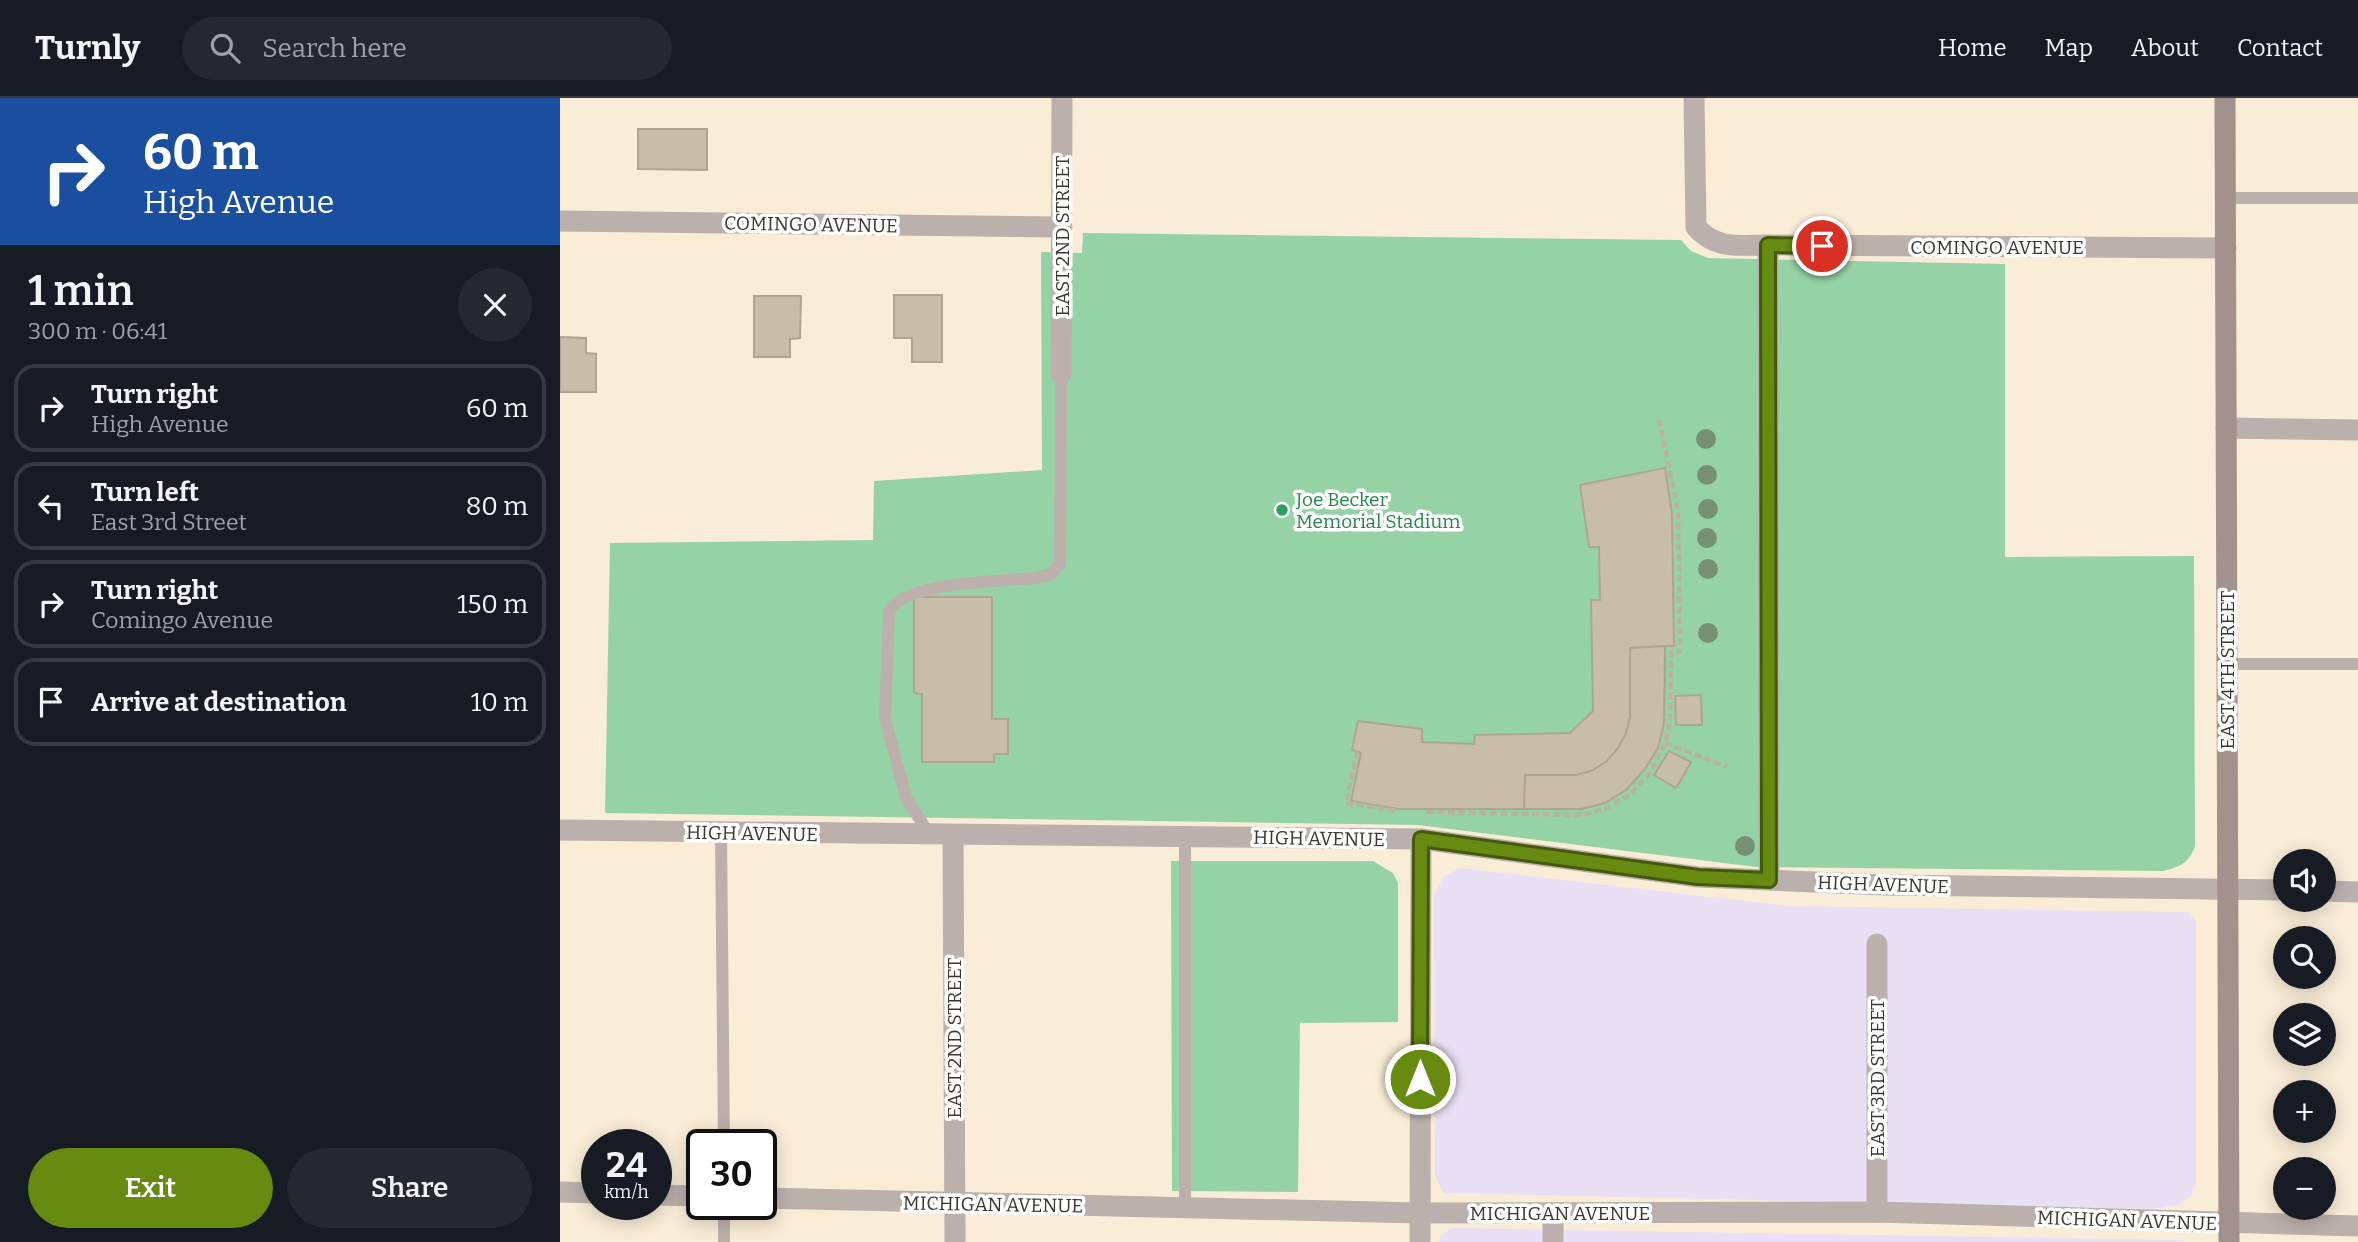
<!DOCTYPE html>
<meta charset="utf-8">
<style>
:root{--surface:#171b24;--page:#242831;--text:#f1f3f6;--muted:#9ea1a6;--line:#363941;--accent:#678a10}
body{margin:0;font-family:Bitter,serif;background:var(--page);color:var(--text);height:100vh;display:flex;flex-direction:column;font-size:26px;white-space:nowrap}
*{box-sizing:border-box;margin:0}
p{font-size:23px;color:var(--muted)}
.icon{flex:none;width:38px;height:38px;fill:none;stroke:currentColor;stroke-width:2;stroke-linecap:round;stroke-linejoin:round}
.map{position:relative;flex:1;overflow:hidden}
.details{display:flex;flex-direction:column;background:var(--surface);width:560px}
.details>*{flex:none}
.top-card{background:#1a4fa0;color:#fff;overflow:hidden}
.fabs{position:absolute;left:1713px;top:751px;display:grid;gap:14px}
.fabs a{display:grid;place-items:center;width:63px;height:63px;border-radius:50%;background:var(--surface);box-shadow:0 4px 18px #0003;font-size:35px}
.speed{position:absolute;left:21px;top:1031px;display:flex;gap:14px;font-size:35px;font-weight:700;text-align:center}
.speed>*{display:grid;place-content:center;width:91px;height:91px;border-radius:50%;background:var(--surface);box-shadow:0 4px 18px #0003;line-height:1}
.speed small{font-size:18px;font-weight:400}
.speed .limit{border:4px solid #111;border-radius:10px;background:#fff;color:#111}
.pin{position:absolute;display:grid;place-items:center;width:60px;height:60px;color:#fff;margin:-30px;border:4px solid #fff;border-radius:50%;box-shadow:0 2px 7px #0007}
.me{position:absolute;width:77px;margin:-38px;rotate:0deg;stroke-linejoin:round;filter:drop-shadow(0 0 5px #0008)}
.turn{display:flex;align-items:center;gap:24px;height:147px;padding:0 28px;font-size:32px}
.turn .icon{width:91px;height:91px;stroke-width:2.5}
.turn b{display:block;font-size:49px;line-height:60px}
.round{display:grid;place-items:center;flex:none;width:74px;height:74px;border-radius:37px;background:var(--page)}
.headline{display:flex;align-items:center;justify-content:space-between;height:119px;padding:0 28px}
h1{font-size:42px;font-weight:600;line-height:52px}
.action{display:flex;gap:14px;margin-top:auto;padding:14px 28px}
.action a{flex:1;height:80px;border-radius:42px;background:var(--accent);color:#fff;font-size:28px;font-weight:600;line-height:80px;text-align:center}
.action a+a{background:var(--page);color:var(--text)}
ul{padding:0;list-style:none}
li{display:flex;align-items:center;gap:21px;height:88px;margin:0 14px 10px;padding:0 14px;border:4px solid var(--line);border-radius:21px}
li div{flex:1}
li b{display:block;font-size:26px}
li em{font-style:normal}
header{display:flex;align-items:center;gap:42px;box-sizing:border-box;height:98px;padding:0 35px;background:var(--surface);border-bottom:2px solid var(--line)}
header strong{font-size:33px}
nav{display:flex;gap:38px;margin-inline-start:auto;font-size:24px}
.search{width:490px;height:63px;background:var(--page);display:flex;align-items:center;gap:18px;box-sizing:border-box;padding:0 24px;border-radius:38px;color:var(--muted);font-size:26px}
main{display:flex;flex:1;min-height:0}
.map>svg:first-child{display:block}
.industrial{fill:#e9e0f5}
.green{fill:#95d3a6}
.building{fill:#c8bda8;stroke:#afa490;stroke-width:2}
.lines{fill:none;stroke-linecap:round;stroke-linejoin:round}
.path{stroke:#bab1a0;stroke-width:4.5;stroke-dasharray:7 3.5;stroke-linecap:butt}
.lane{stroke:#bbb0ac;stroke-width:12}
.street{stroke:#bbb0ac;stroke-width:21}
.secondary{stroke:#a2918c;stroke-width:21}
.tree{fill:#769074}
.route-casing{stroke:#435a0a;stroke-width:18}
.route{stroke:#678a10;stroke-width:12}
.leisure-dot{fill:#2e9e5b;stroke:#fff;stroke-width:2.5}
.labels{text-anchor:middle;stroke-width:7;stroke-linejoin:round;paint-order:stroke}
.street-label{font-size:19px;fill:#3b372e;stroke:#fff}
.leisure-label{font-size:19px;fill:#27864d;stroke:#fff;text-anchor:start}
</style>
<header>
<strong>Turnly</strong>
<div class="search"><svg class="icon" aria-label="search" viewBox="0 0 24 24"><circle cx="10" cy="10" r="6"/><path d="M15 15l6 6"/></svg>Search here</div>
<nav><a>Home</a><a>Map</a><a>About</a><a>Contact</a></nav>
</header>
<main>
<section class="details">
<div class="top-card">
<div class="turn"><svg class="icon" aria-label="right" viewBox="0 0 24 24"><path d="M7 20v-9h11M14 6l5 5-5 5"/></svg><div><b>60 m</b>High Avenue</div></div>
</div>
<div class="headline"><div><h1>1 min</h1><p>300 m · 06:41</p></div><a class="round"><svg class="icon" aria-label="close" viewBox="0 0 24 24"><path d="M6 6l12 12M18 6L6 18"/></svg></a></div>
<ul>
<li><svg class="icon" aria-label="right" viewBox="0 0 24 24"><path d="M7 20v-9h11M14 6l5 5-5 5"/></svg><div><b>Turn right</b><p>High Avenue</p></div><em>60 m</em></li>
<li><svg class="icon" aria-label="left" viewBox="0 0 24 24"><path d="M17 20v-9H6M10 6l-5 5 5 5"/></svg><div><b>Turn left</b><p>East 3rd Street</p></div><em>80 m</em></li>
<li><svg class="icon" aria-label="right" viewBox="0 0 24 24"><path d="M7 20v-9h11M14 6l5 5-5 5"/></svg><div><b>Turn right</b><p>Comingo Avenue</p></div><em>150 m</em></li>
<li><svg class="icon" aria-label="arrive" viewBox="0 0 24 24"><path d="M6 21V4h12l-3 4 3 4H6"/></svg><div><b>Arrive at destination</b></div><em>10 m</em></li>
</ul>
<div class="action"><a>Exit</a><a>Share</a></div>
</section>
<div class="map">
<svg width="1798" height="1144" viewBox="0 0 1798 1144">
<rect width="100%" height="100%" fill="#f9edd8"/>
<!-- industrial -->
<g class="industrial">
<path d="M900 770 1229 808 1627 814 1636 823V1085L1631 1098 1618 1107 1594 1111 883 1095 875 1078 874 798 883 779Z"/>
<path d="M892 1130 1616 1142 1626 1144H879L880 1138Z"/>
</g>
<!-- green -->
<g class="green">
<path d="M523 135 1121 142 1131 153 1148 160 1445 166V459L1634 458 1635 748C1629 765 1620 769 1603 773L1196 769 858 727 45 715 50 445 313 442 314 383 482 372 481 154 522 155Z"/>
<path d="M611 763H813L833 775 838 785V924L740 925 738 1094 612 1093Z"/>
</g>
<!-- building -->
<g class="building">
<path d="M78 31H147V72L78 71Z"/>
<path d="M334 197H382V264H352V240H334Z"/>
<path d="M194 198H241L240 240 230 241V259H194Z"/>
<path d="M0 239 26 240V255L36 256V294H0Z"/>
<path d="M1105 370 1112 415 1114 548H1105L1104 625 1098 650 1085 671 1067 691 1045 705 1021 711H838L791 703 801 655 792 652 798 623 862 631V644L914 646 915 637 1010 635 1033 613 1031 502H1040L1039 449H1029L1020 387Z"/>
<path d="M354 499H432V621H448V656H434V664H362V596L354 595Z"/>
<path d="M1105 548 1104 625 1098 650 1085 671 1067 691 1045 705 1021 711H964L965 677H1016L1031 673 1046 664 1058 650 1066 635 1070 619V550Z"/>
<path d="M1141 597 1142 627H1116L1115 598Z"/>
<path d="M1109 653 1131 664 1116 690 1094 677Z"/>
</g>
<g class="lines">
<!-- path -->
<g class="path">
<path d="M1105 645 1167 669"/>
<path d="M797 654 786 705 837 713"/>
<path d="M867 714 1022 717 1048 710 1070 696 1090 675 1105 645 1110 625 1111 554H1120L1118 413 1099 321"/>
</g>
<!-- lane -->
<g class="lane">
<path d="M1665 100H1798"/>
<path d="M1667 566H1798"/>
<path d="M161 734 164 1046"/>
<path d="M370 737 346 700 325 620 329 513C348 483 438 484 474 480L490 477 500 466 501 276"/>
<path d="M625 739V1110"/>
<path d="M164 1106V1144"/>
</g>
<!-- street -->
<g class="street">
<path d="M1134 0 1136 129C1156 152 1179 147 1208 147L1209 782"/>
<path d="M0 123 502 129"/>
<path d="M1208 147 1666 150"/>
<path d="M501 276 502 0"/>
<path d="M1666 330 1798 332"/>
<path d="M0 732 861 741 1138 779 1325 787 1726 792"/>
<path d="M393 737 395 1144"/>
<path d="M1764 793 1798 794"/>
<path d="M0 1094 37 1095"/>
<path d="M96 1097 142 1098"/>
<path d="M201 1100 860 1115 1317 1114 1798 1128"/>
<path d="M1317 1114V846"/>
<path d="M860 1144 861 741"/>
<path d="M993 1144V1115"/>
</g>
<!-- secondary -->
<path class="secondary" d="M1665 0 1669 1144"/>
</g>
<!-- trees -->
<g class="tree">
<circle cx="1146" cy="341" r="10"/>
<circle cx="1147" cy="377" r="10"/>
<circle cx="1148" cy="411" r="10"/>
<circle cx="1147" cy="440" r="10"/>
<circle cx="1148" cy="471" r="10"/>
<circle cx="1148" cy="535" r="10"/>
<circle cx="1185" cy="748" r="10"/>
</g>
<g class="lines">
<defs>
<path id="route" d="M860 981 861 741 1138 779 1209 782 1208 147 1262 148"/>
</defs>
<!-- route casing -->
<use href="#route" class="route-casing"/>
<!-- route -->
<use href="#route" class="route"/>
</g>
<!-- markers -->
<circle class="leisure-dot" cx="722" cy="412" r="7"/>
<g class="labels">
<!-- street labels -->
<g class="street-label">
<text transform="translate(251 126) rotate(1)" y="7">COMINGO AVENUE</text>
<text transform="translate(502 138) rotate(-90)" y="7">EAST 2ND STREET</text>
<text x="1437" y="156">COMINGO AVENUE</text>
<text transform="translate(1667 572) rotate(-90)" y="7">EAST 4TH STREET</text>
<text transform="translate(192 735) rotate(1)" y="7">HIGH AVENUE</text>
<text transform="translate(759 740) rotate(1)" y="7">HIGH AVENUE</text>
<text transform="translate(1323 786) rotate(2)" y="7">HIGH AVENUE</text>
<text transform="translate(394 940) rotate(-90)" y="7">EAST 2ND STREET</text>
<text transform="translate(1317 980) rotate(-90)" y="7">EAST 3RD STREET</text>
<text transform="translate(433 1106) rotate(1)" y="7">MICHIGAN AVENUE</text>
<text x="1000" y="1122">MICHIGAN AVENUE</text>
<text transform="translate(1567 1122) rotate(2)" y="7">MICHIGAN AVENUE</text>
</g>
<!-- leisure labels -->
<g class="leisure-label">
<text x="736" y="408">Joe Becker<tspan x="736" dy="22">Memorial Stadium</tspan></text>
</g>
</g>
</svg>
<div class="fabs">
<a><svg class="icon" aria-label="sound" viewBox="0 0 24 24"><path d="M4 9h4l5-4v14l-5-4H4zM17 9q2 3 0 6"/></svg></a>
<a><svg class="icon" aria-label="search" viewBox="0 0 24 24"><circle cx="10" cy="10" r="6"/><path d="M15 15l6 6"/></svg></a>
<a><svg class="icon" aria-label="layers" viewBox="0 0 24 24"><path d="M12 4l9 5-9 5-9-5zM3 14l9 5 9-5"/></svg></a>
<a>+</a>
<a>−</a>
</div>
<div class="speed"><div>24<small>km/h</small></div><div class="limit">30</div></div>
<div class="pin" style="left:1262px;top:148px;background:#d93025"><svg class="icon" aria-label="arrive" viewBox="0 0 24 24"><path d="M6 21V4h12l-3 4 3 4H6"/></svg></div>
<svg class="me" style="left:860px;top:981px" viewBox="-20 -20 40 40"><circle r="17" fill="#678a10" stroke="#fff" stroke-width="3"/><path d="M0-11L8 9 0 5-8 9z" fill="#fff"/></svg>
</div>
</main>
